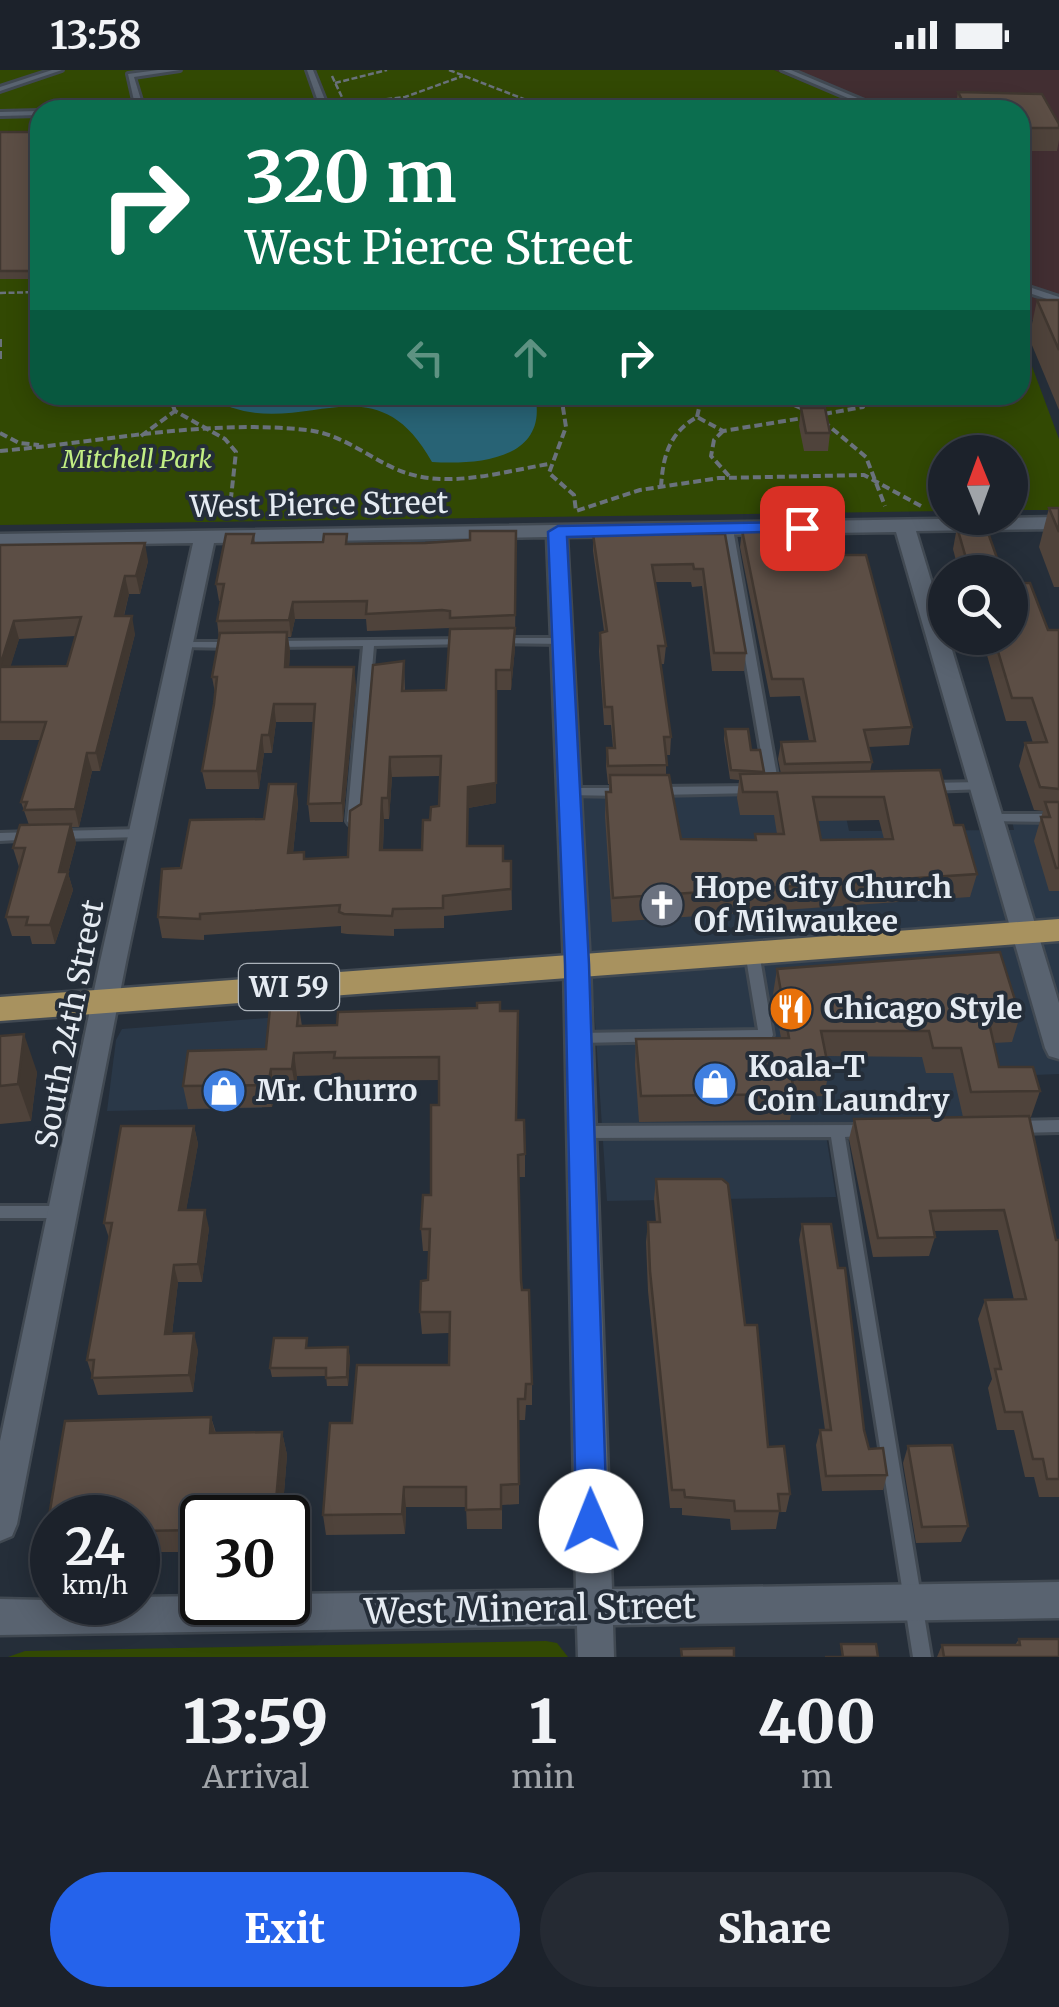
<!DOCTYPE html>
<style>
:root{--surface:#1c222b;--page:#252a33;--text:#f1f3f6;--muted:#a0a4a9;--line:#3a3f47;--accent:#2563eb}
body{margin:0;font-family:Merriweather,serif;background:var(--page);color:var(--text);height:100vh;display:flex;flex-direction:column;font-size:38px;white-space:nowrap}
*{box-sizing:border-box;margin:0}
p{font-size:32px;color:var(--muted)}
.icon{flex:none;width:55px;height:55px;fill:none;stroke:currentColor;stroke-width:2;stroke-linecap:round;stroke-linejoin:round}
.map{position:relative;height:1587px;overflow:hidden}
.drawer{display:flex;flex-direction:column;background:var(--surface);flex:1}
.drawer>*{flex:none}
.guide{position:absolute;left:30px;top:30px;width:1000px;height:305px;border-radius:30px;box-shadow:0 5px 25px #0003,0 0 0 2px var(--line);background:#0b6e4f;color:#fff;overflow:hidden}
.needle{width:65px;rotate:359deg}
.fabs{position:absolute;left:928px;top:365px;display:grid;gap:20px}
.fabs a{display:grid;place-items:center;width:100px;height:100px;border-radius:50%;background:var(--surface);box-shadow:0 5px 25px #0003,0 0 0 2px var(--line);font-size:50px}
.speed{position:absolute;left:30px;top:1425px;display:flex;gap:20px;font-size:50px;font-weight:700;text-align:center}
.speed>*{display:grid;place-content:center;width:130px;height:130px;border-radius:50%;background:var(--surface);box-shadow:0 5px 25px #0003,0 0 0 2px var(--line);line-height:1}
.speed small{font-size:25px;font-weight:400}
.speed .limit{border:5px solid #111;border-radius:15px;background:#fff;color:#111}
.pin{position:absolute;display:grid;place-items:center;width:85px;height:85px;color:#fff;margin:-42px;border-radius:20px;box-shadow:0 5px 15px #0006}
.me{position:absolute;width:110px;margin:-55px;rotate:359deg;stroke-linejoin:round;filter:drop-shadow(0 0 8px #0008)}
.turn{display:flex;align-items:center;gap:35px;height:210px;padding:0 50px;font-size:45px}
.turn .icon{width:130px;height:130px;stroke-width:2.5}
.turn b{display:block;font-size:70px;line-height:85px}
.lanes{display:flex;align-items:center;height:95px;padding:0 50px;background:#0003;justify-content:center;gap:50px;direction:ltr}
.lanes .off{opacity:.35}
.eta{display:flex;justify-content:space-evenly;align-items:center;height:170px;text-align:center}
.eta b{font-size:60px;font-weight:800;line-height:70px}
.cta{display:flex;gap:20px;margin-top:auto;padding:20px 50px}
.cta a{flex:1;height:115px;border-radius:60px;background:var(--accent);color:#fff;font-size:40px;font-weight:800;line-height:115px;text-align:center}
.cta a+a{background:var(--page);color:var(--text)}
.status{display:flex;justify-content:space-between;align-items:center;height:70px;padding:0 50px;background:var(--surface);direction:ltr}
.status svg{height:28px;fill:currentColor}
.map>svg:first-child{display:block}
.built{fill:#2a3848}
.industrial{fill:#422e32}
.green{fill:#324903}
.water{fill:#286375}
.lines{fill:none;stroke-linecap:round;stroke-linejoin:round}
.lane-casing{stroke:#414952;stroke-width:6}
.street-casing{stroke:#414952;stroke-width:5}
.primary-casing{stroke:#414952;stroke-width:5}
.path-far1{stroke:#6a727c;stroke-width:2.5;stroke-dasharray:6 2.5;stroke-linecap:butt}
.path{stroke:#6a727c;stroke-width:4;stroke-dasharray:8 4;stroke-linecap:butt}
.lane{fill:#596370;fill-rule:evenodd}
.street{fill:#596370;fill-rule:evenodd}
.primary{fill:#a8925f;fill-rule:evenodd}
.wall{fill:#4f433b;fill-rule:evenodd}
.shaded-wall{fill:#403730}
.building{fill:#5c4e45;stroke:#403730;stroke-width:2.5;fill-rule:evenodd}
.route{fill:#2563eb;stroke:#184099;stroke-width:2.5}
.labels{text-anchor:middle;stroke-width:8;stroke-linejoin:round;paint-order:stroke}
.far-park-label{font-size:25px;font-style:italic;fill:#c2ee84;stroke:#252e39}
.shield{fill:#252e39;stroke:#abb2ba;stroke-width:2.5}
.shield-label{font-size:28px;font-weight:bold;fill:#e5ebf2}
.street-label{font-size:30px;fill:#e5ebf2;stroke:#252e39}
.poi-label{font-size:30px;font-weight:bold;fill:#e5ebf2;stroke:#252e39;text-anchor:start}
.near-street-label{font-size:35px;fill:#e5ebf2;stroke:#252e39}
</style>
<div class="status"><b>13:58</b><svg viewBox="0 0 49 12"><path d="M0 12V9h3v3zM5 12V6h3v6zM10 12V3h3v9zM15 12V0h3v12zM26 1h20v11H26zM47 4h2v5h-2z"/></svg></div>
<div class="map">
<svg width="1059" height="1587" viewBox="0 0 1059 1587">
<rect width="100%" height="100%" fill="#252e39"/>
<!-- built -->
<g class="built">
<path d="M840 718 849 761 1014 760 1012 750 1059 748V1004L959 1008 970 1054 825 1059 836 1127 607 1131 589 862 569 722Z"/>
<path d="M280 947 262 1038 107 1041 116 970 122 959Z"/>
</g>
<!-- industrial -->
<path class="industrial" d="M774 0H1059V250H1020V40H872Z"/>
<!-- green -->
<g class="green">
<path d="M0 0H774L872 40H40V325H1020V264L1059 369V440H1010V382H945V441L0 455Z"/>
<path d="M546 1571 557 1573 568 1587H8L25 1581Z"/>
</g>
<!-- water -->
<path class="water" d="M206 325H535C549 389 479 395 432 392 370 280 295 382 206 325Z"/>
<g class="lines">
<defs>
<g id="lane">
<path d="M52 0H62L0 21V17Z"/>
<path d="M158 0H180L134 7 144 40H103L107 38 135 35 128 4Z"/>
<path d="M307 0H313L329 40H321Z"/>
<path d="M782 0H791L886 40H876Z"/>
<path d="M40 41V45L0 46V42Z"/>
<path d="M1020 214 1059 227V233L1020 220Z"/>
<path d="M728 456 733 459 779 717 773 721 767 717 723 459Z"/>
<path d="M500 568H562L567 571 562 574 496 573 495 571 496 569Z"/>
<path d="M465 569 469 570 470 572 469 574 374 576 359 751 353 755 349 754 347 751 363 576 275 577 270 574 275 571Z"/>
<path d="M183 572H235L240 575 235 578 179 577 178 575Z"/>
<path d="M982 712 988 716 986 719 927 721 921 717 927 713Z"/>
<path d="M752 716 758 720 756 723 657 725 651 721 657 717Z"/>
<path d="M569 718H622L628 722 622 726 565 725 563 722 565 719Z"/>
<path d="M992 744H1059V752L988 751 986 748 988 745Z"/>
<path d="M142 759 148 763 142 767 57 769 51 765 57 761Z"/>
<path d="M32 762 38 766 36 769 0 771V763Z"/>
<path d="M752 877 757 879 759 882 773 965 771 969 579 973 574 972 572 968 574 964 579 963 758 960 745 882 747 879Z"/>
<path d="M1059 1050V1062L1017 1063 1012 1061 1010 1057 1012 1053 1017 1051Z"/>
<path d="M867 1055 872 1057 874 1061 872 1065 845 1067 931 1587H913L831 1067 582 1068 577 1066 575 1062 577 1058 582 1056Z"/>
<path d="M0 1136H62L67 1137 70 1142 67 1147 62 1148H0Z"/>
</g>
<path id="street" d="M1059 447V459L916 461 1059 933V989L1049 986 1045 978 896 462 567 467 590 895 612 1519 1059 1512V1548L613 1555 614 1587H578L577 1556 0 1565V1529L138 1532V1527L202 1526V1532H288V1524L576 1520 564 895 547 467 214 473 126 892 17 1454 12 1466 0 1471V1371L100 892 193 473 0 476V464Z"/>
<path id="primary" d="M1059 849V871L0 951V927Z"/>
</defs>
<!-- lane casing -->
<use href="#lane" class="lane-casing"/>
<!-- street casing -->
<use href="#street" class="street-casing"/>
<!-- primary casing -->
<use href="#primary" class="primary-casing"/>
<!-- path-far1 -->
<g class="path-far1">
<path d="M449 0 552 40"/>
<path d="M332 6 348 40"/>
<path d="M335 13 387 0"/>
<path d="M344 34 405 27 463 6"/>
<path d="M630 40 638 35"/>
<path d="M0 223 40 222"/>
</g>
<!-- path -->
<g class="path">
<path d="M0 269V293"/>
<path d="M169 325 175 341 225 369 236 382 229 446"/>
<path d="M561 325 566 357 549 403 574 425 576 441 640 420 719 408 864 405 921 436"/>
<path d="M772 325 810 342"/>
<path d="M824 344 863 337 868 325"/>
<path d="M697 347 702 325"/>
<path d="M823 351 866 387 885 436"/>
<path d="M723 361 714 370 711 386 729 406"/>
<path d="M0 363 19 373 39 375"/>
<path d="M141 366 175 341"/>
<path d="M0 381C101 372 205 349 307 360 342 364 366 386 398 400 446 420 500 402 549 394"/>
<path d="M661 417C663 386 669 363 697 347L723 361 803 348"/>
</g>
<!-- lane -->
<use href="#lane" class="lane"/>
<!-- street -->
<use href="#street" class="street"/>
<!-- primary -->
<use href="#primary" class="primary"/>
</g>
<!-- wall -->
<g class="wall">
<path d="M958 22 1042 24 1059 54V70L1057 81H1020V40H955Z"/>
<path d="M0 62H40L33 209H0Z"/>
<path d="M1037 230H1059V340L1029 268Z"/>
<path d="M801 338 830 363 828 381H804L799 356Z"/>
<path d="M1049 438H1059V517H1054L1039 477Z"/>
<path d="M957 457 1002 502H959L953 479Z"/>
<path d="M742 460 838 485 912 657 909 675 868 677 872 692 870 702 954 755 977 804 970 827 612 852 605 746 606 722H609V714H608L606 696 607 678H613L611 655H604L599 581 600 563 604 561 593 481V464H725L746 583 744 601H712L702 516 692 517 691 512H655L666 576 664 594H661L671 667 670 685H666V705L681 769 755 770V764H777L774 745H740L737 728 739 710 730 709 724 669 725 659 751 680 764 704H781L778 689 781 672 809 671 800 626 770 627 740 477ZM879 750 884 769 821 770 818 751Z"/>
<path d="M516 461 515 578 511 620H496V733L468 738V776L503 791H511L512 840 444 846V858L394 859V866L347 864 341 863V856L204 865V870L162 868 158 847 181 798 264 749 296 714 298 734 293 783 305 789 348 787 361 734 404 591 405 620H446L450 558 367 561 366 549H295L291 567H288L290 581 289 597 356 615 343 752H310L308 734 313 652H276L272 683H264L259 719H206L202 701 214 634 215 623 212 607 219 568 217 551 221 531H219L216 514 254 464 255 473H425L470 470ZM440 706 439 736 430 750 422 780H383L384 749H389L392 707Z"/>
<path d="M0 475 148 491 140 524H129L124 546 135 564 100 701H92L79 757H72L76 773 68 803 73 820 55 874H32L30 866H12L6 847 20 797H19L13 778 29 755 21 732 41 670H0ZM76 566 67 596 10 597 19 569Z"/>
<path d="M1048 560H1059V821H1049L1034 771 1043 741 1034 740 1019 696 1025 673H1033L1026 651H1006L982 568H1010Z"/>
<path d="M777 899 1020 946 1012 972 994 973 999 997 1040 1021 1031 1047H1029L1056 1170H1059V1427H1039L1034 1407H1025L1014 1360H997L988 1318 992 1309 978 1249 985 1230H1014L998 1160 934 1161 935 1167 929 1186 873 1187 849 1069 854 1049 963 1047 953 1003H926L922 987 826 986 829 1001 824 1026 794 1027 790 1050 639 1052 635 995 636 969 781 968 773 924Z"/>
<path d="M299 937 302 956 337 955 500 941 517 1050 525 1084V1107H518L521 1210 532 1314V1335H526L525 1350H519V1434L502 1435V1459H467L466 1437H406L405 1464 326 1465 323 1445 352 1353 449 1295V1263L422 1264 420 1242 428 1210 429 1181H423L421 1159 431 1125 439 1035V1010L337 1011V1005L297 1006 296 1022H275L272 1037 188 1039 183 1016 266 979Z"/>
<path d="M0 966 37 1002 31 1051 0 1054Z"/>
<path d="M194 1056 198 1074 186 1140 209 1158 202 1212H178L172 1264 198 1280 193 1322 98 1325 87 1290 109 1168 104 1153Z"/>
<path d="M656 1109 745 1255 768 1377 790 1424 786 1442H779L776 1459 731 1460 730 1449 682 1445V1438H670L648 1221 646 1172 648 1152H656L654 1129Z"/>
<path d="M802 1154 869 1379 887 1405 883 1420 822 1421 816 1375 820 1360H825L799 1170Z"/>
<path d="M308 1278 350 1286 348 1316H327L326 1306 272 1307 270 1298Z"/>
<path d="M211 1347 216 1363 282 1362 287 1385 282 1448H202V1482H138V1448H52V1462L48 1452 65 1351Z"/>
<path d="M908 1376 968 1456 961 1472 916 1473 903 1393Z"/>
<path d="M1019 1569 1059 1587H937L942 1575H1015Z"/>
</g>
<!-- shaded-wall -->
<g class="shaded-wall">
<path d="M40 180V193L33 209 31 201Z"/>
<path d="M145 473 148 491 140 524 136 506Z"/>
<path d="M125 506 129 524 119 564 115 546Z"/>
<path d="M293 532 295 549 291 567 289 550Z"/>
<path d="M132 546 135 564 100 701 96 683Z"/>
<path d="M14 551 19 569 5 615 0 596Z"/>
<path d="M515 558V578L511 620V600Z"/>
<path d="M287 562 290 581 288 616 285 597Z"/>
<path d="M354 597 356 615 343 752 342 733Z"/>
<path d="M496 600V733L468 738V796V717Z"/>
<path d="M274 634 276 652 272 683 269 665Z"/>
<path d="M262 665 264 683 259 719 257 701Z"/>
<path d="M87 683 92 701 79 757 75 739Z"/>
<path d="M390 687 392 707 389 749 388 728Z"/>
<path d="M296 714 298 734 291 803 288 783Z"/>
<path d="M382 728 384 749 382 801 380 780Z"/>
<path d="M71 754 76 773 68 803 73 820 55 874 50 855 59 802Z"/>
<path d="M24 964 37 1002 31 1051 18 1014Z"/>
<path d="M294 983 297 1006 296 1022 292 999Z"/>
<path d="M271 999 275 1022 272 1037 268 1015Z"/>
<path d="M194 1056 198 1074 183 1158 179 1140Z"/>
<path d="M205 1140 209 1158 202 1212 198 1194Z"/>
<path d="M174 1195 178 1212 170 1281 165 1264Z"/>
<path d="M194 1263 198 1280 193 1322 189 1305Z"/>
<path d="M348 1277 350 1286 348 1316 347 1307Z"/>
<path d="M211 1347 217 1370 210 1363Z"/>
<path d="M282 1362 287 1385 282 1448H276L275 1442Z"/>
<path d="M404 1417 406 1437 405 1464 402 1444Z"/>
<path d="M201 1443 202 1449V1472L199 1460Z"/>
</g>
<!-- building -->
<g class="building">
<path d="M958 22 1042 24 1059 54V58H1020V40H967Z"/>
<path d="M0 62H40V180L31 201H0Z"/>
<path d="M1037 230H1059V280Z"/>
<path d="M801 338H825L830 363H806Z"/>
<path d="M1049 438H1059V462Z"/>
<path d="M957 457H986L1002 502H970Z"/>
<path d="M832 458 838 485H866L912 657 864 660 872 692 785 694 781 672 815 671 803 609H772L742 460Z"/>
<path d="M470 461H516L515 545 450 548V541L442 540 366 544 367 531 293 532 289 550 217 551 224 514H216L226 464H254L252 473 323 472 324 464H347L346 474 425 473 470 470Z"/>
<path d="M593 464H725L746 583H714L703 499H694L693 494 652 495 666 576H658L671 667H664L667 695 608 696 607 678H615L612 637H605L600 563 607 561Z"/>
<path d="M145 473 136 506H125L115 546H132L96 683H87L75 739 24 740 27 732H21L46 652H0V597L67 596 81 547 14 551 0 596V475Z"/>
<path d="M1010 513H1030L1048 560H1059V719L1040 717 1025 673 1047 672 1032 628H1012L994 568H1010Z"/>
<path d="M515 558 511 600H496V713L468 717 467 776H503V791H511V819L443 826V838L393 839 392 846 344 844 339 842 340 835 200 844V849L158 847 162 799 181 798 190 750 264 749 269 714H296L288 783 304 782V789L348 787 350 741 361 734 373 595 404 591 402 621 446 620 450 559ZM441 686 439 736 431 737 430 750H423L422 780H380L382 728H388L390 687Z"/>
<path d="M287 562 285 597H354L342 733 308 734 315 634H274L269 665H262L257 701H202L214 634 217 607H212L220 563Z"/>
<path d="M725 659H748L751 680H760L764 702 731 700Z"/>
<path d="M940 700 954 755H963L977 804 613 828 606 722H611L610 705H669L681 769 756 770 755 764H784L777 722H743L740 704ZM813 727H884L893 769 821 770Z"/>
<path d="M1045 732H1059V798H1056L1041 747H1050Z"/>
<path d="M71 754 59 802H68L50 855H26L28 847H6L25 778H13L20 755Z"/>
<path d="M1000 882 1020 946 988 948 999 997H1033L1040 1021 971 1022 961 978H933L929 961H821L829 1001 791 1002 794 1024 641 1026 636 969 789 968 777 899Z"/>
<path d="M500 932V941H518L516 1050H524L525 1084 518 1085 521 1210 522 1220H529L532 1314H526L525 1329H518L519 1414 501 1415V1439L466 1440V1417H404L402 1444 323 1445 330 1353H352L357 1295H449L450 1242H420L421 1211 428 1210 430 1159H421L423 1125H431V1035H439V987L334 988 335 982 294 983 292 999H271L268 1015 183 1016 188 981 266 979 270 938 299 937 297 956 337 955 338 942 477 938V933Z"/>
<path d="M24 964 18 1014 0 1016V966Z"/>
<path d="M1029 1046 1056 1170H1059V1409H1047L1043 1389H1033L1022 1342H1005L995 1299H1001L985 1230 1026 1229 1004 1140 930 1141 935 1167 878 1168 854 1049Z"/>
<path d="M121 1056H194L179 1140H205L198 1194 174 1195 165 1264 194 1263 189 1305 92 1308 94 1290H87L112 1153H104Z"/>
<path d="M656 1109H722L728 1114 745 1255H757L768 1377 784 1376 790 1424H778L780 1441H735L734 1431 685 1427 684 1420H672L650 1201 648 1152H660Z"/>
<path d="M802 1154H831L838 1198H845L864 1360 869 1379 883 1378 887 1405 826 1406 820 1360H831Z"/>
<path d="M274 1268H307L306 1278 348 1277 347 1307 326 1308V1298H270Z"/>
<path d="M211 1347 210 1363 282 1362 275 1442 201 1443 199 1460 138 1461V1448H52V1452H48L65 1351Z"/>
<path d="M952 1375 968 1456 922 1457 908 1376Z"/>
<path d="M1019 1569H1059V1587H944L942 1575H1020Z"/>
<path d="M841 1574H876L878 1587H825H843Z"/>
<path d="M734 1578V1587H682L681 1579Z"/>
</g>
<!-- route -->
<path class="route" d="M802 452 811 458 808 461 567 467 589 894 607 1451 602 1462 591 1466 580 1462 576 1451 565 894 548 462 558 456Z"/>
<!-- icons -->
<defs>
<symbol id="church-disc" viewBox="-11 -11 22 22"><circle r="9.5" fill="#6b7280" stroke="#252e39"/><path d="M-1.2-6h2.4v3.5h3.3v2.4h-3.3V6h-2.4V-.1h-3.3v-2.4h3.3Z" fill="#fff"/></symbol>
<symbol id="restaurant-disc" viewBox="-11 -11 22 22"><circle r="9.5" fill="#e8710a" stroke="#252e39"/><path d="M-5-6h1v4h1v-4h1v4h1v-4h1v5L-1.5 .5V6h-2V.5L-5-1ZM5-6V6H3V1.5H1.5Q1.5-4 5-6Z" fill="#fff"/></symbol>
<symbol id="shop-disc" viewBox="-11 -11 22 22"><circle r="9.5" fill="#3f7fe0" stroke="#252e39"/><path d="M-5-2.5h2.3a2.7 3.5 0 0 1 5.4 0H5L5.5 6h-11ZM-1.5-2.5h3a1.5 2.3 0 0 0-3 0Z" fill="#fff"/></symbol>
</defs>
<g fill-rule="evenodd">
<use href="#church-disc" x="637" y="810" width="50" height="50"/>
<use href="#restaurant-disc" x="766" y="914" width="50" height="50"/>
<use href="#shop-disc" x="690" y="989" width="50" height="50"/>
<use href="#shop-disc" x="199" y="996" width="50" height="50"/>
</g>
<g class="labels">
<!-- far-park labels -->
<g class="far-park-label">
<text x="137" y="398">Mitchell Park</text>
</g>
<!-- shield labels -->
<rect class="shield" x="239" y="894" width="100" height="46" rx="8"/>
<g class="shield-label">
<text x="289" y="927">WI 59</text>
</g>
<!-- street labels -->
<g class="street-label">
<text transform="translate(319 435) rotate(-1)" y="10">West Pierce Street</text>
<text transform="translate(70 954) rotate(-79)" y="10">South 24th Street</text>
</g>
<!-- poi labels -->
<g class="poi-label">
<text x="694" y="828">Hope City Church<tspan x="694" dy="34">Of Milwaukee</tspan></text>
<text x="824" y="949">Chicago Style</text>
<text x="748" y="1007">Koala-T<tspan x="748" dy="34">Coin Laundry</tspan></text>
<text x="256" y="1031">Mr. Churro</text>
</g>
<!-- near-street labels -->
<g class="near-street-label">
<text transform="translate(530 1539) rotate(-1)" y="12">West Mineral Street</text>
</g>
</g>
</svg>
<div class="fabs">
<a><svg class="needle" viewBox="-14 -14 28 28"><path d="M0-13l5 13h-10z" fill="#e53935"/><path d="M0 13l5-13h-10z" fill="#a0a4a9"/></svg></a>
<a><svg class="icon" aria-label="search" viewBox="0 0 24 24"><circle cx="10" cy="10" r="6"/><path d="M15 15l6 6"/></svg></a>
</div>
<div class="speed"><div>24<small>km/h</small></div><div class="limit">30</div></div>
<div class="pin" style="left:802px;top:458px;background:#d93025"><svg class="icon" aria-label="arrive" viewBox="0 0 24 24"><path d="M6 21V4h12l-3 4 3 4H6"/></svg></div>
<svg class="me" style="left:591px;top:1451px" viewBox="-20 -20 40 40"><circle r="19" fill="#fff"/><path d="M0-13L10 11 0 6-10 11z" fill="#2563eb"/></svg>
<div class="guide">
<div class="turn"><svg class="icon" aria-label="right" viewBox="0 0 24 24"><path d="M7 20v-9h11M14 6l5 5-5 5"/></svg><div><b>320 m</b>West Pierce Street</div></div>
<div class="lanes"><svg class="icon off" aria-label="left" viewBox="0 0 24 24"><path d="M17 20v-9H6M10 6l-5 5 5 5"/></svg><svg class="icon off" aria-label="ahead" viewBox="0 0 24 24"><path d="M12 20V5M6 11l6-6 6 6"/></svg><svg class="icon" aria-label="right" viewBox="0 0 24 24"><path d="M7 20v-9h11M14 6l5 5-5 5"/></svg></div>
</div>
</div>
<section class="drawer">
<div class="eta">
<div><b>13:59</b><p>Arrival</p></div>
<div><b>1</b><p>min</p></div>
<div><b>400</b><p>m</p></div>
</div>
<div class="cta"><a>Exit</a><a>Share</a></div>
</section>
